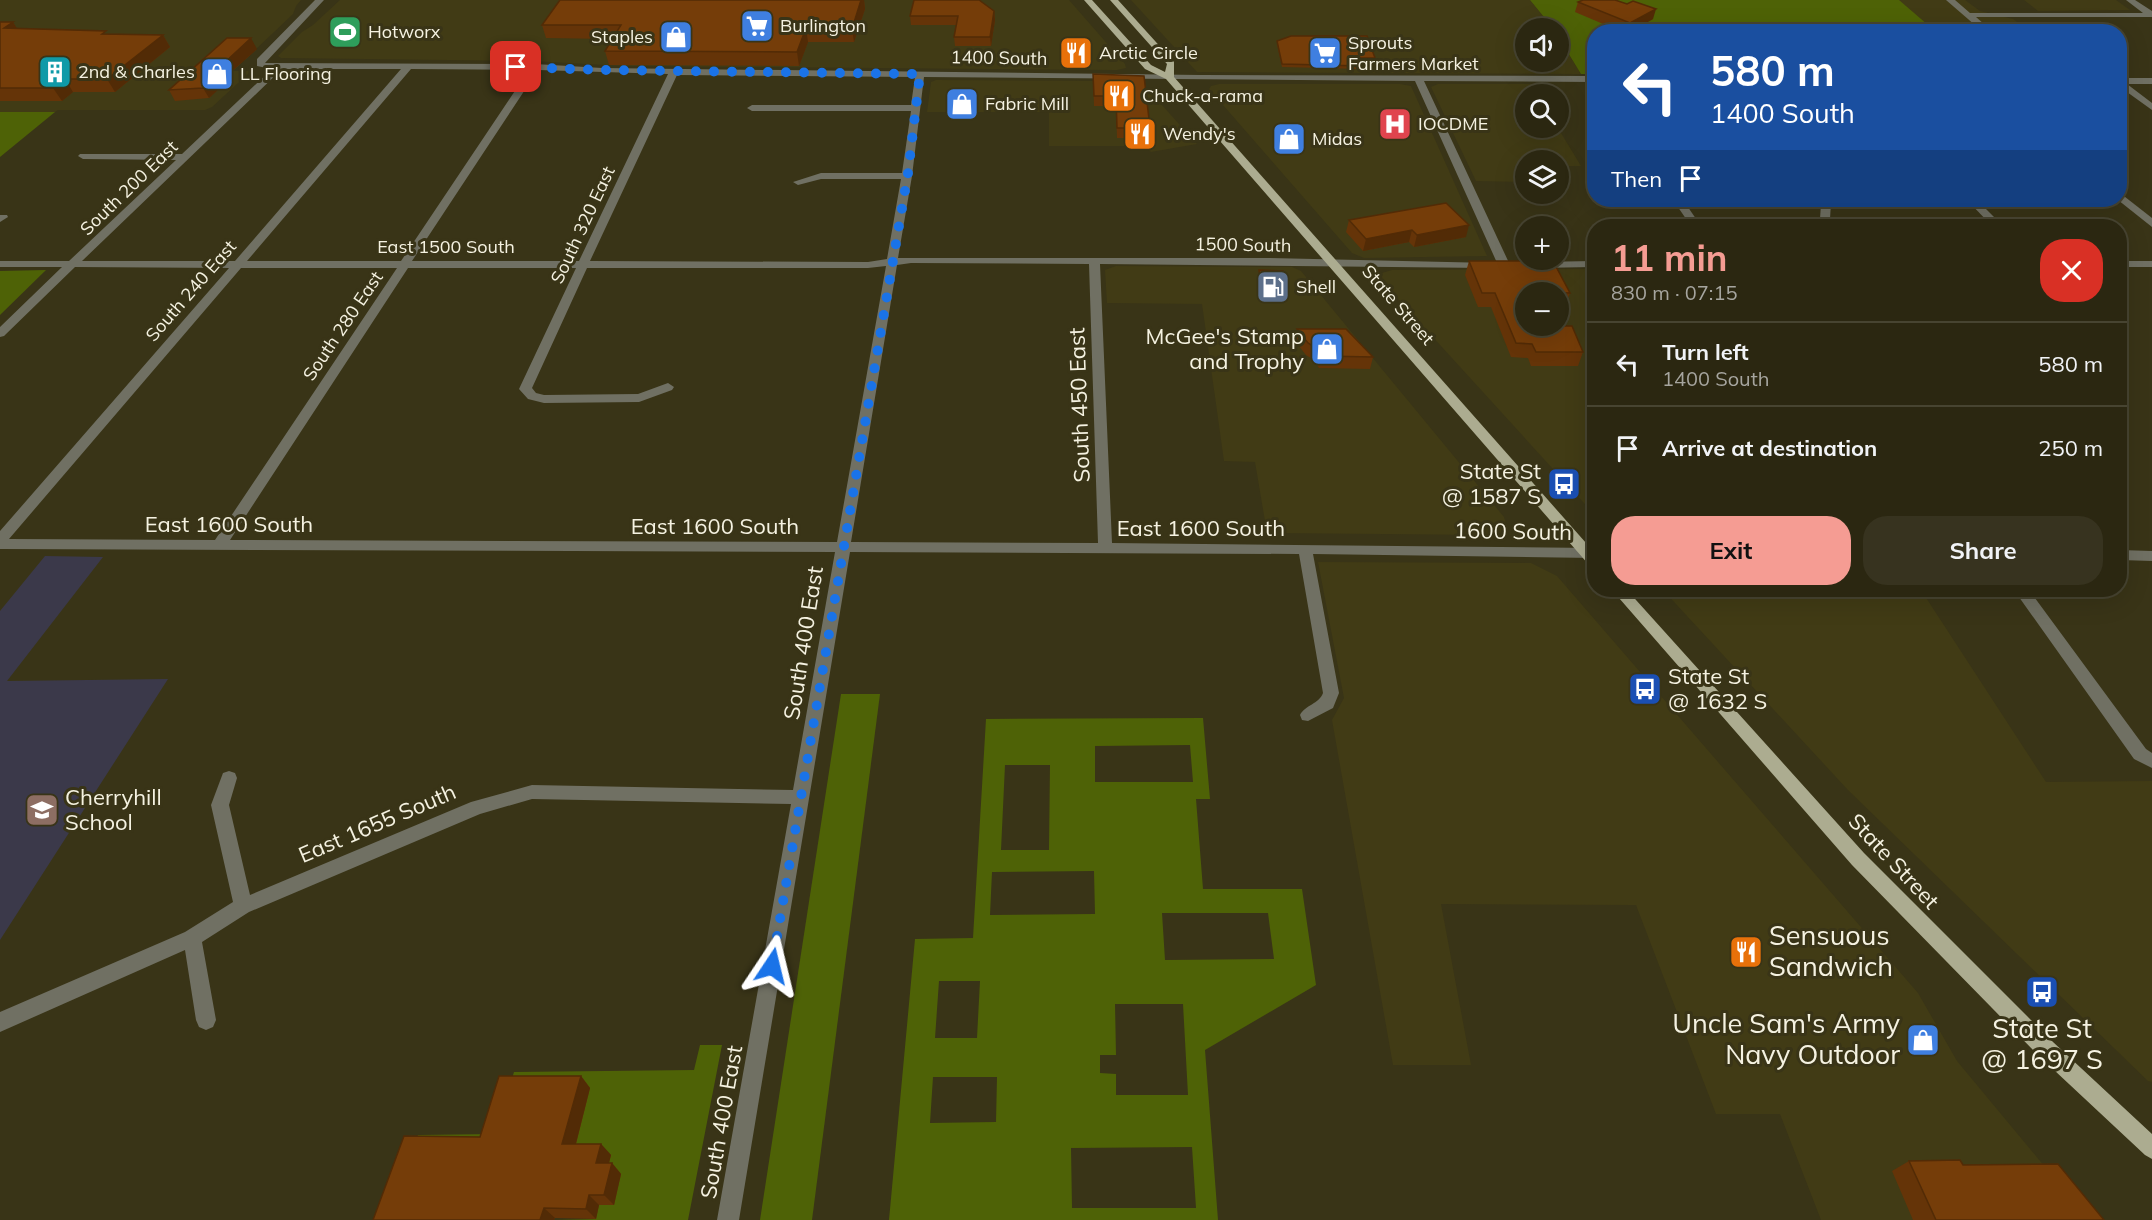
<!DOCTYPE html>
<meta charset="utf-8">
<style>
:root{--surface:#2b2711;--page:#37331f;--text:#f1f3f6;--muted:#a6a59f;--line:#474431;--accent:#f59c93}
body{margin:0;font-family:Mulish,sans-serif;background:var(--page);color:var(--text);height:100vh;display:flex;flex-direction:column;font-size:22px;white-space:nowrap}
*{box-sizing:border-box;margin:0}
p{font-size:20px;color:var(--muted)}
.icon{flex:none;width:33px;height:33px;fill:none;stroke:currentColor;stroke-width:2;stroke-linecap:round;stroke-linejoin:round}
.map{position:relative;flex:1;overflow:hidden}
.panel{position:absolute;left:1587px;top:219px;width:540px;height:378px;display:flex;flex-direction:column;background:var(--surface);border-radius:24px;box-shadow:0 6px 24px #0002,0 0 0 2px var(--line)}
.panel>*{flex:none}
.hud{position:absolute;left:1587px;top:24px;width:540px;height:183px;border-radius:24px;box-shadow:0 6px 24px #0002,0 0 0 2px var(--line);background:#1a4fa0;color:#fff;overflow:hidden}
.controls{position:absolute;left:1515px;top:18px;display:grid;gap:12px}
.controls a{display:grid;place-items:center;width:54px;height:54px;border-radius:50%;background:var(--surface);box-shadow:0 6px 24px #0002,0 0 0 2px var(--line);font-size:30px}
.pin{position:absolute;display:grid;place-items:center;width:51px;height:51px;color:#fff;margin:-26px;border-radius:12px;box-shadow:0 3px 9px #0006}
.me{position:absolute;width:66px;margin:-33px;rotate:10deg;stroke-linejoin:round;filter:drop-shadow(0 0 4px #0008)}
.turn{display:flex;align-items:center;gap:21px;height:126px;padding:0 24px;font-size:27px}
.turn .icon{width:78px;height:78px;stroke-width:2.5}
.turn b{display:block;font-size:42px;line-height:51px}
.then{display:flex;align-items:center;height:57px;padding:0 24px;background:#0003;gap:12px;font-size:22px}
.round{display:grid;place-items:center;flex:none;width:63px;height:63px;border-radius:24px;background:var(--page)}
.head{display:flex;align-items:center;justify-content:space-between;height:102px;padding:0 24px}
h1{font-size:36px;font-weight:700;line-height:45px;color:var(--accent)}
.action{display:flex;gap:12px;margin-top:auto;padding:12px 24px}
.action a{flex:1;height:69px;border-radius:24px;background:var(--accent);color:#111;font-size:24px;font-weight:700;line-height:69px;text-align:center}
.action a+a{background:var(--page);color:var(--text)}
ul{padding:0;list-style:none}
li{display:flex;align-items:center;gap:18px;height:84px;padding:0 24px;border-top:2px solid var(--line)}
li div{flex:1}
li b{display:block;font-size:22px}
li em{font-style:normal}
.map>svg:first-child{display:block}
.built{fill:#413b15;fill-rule:evenodd}
.education{fill:#3b394a}
.green{fill:#4e6206;fill-rule:evenodd}
.lines{fill:none;stroke-linecap:round;stroke-linejoin:round}
.minor{fill:#707063;fill-rule:evenodd}
.major{fill:#acac90;fill-rule:evenodd}
.wall{fill:#653408}
.shaded-wall{fill:#522b06}
.building{fill:#753d09;stroke:#522b06;stroke-width:1.5}
.route{stroke:#1a73e8;stroke-width:10;stroke-dasharray:0 18}
.labels{text-anchor:middle;stroke-width:6;stroke-linejoin:round;paint-order:stroke}
.far-poi-label{font-size:18px;fill:#f5f2e1;stroke:#393417;text-anchor:start}
.far-street-label{font-size:18px;fill:#f5f2e1;stroke:#393417}
.poi-label{font-size:22px;fill:#f5f2e1;stroke:#393417;text-anchor:end}
.street-label{font-size:22px;fill:#f5f2e1;stroke:#393417}
.near-poi-label{font-size:27px;fill:#f5f2e1;stroke:#393417;text-anchor:start}
</style>
<div class="map">
<svg width="2152" height="1220" viewBox="0 0 2152 1220">
<rect width="100%" height="100%" fill="#393417"/>
<!-- built -->
<g class="built">
<path d="M0 0H301L296 6 293 14 233 71H251L212 107 205 110H58L55 112H0Z"/>
<path d="M340 0H1069L1125 64 1126 68 1117 70 624 66 531 61 281 58 278 56 302 32 313 25Z"/>
<path d="M1131 0H1530L1553 28H1526V62H1558L1559 38 1581 74 1197 72Z"/>
<path d="M1898 0H1965L1980 11 2013 19 2029 31H1935Z"/>
<path d="M2024 0H2116L2130 10 2038 11Z"/>
<path d="M936 80 1109 81 1143 84 1197 144 1151 152 1145 146H1049V112H927L931 82Z"/>
<path d="M1219 84H1400L1411 86 1487 256 1364 258 1352 253 1209 89 1211 86Z"/>
<path d="M1438 84H1532L1538 94H1526V128H1558L1581 166H1559L1558 160H1526L1525 182 1476 181 1431 87Z"/>
<path d="M1116 266 1292 267 1301 271 1504 517 1506 524 1503 532 1491 535 1267 533 1255 462 1224 461 1202 304 1107 303 1105 270Z"/>
<path d="M1594 269V514L1379 278 1382 273 1392 270ZM1526 292H1558V326H1526Z"/>
<path d="M1318 562 1531 563 1557 576 1918 993 1957 1061 2089 1220H1821L1780 1114H1716L1636 905 1441 904 1471 1065H1393L1332 720 1344 698Z"/>
<path d="M1663 590H1921L2046 782 2152 781V1082L2148 1081 1848 790Z"/>
</g>
<!-- education -->
<path class="education" d="M45 556 103 557 7 681 168 679 0 940V611Z"/>
<!-- green -->
<g class="green">
<path d="M1530 0H1899L1935 31 1594 32V74H1581L1559 38 1558 28H1553Z"/>
<path d="M0 112H55L0 157Z"/>
<path d="M46 270 0 315V271Z"/>
<path d="M841 694H880L812 1220H760Z"/>
<path d="M1203 718 1210 799H1196L1203 889H1302L1316 985 1205 1050 1218 1220H889L915 939 973 938 986 719ZM1190 745 1193 782H1095V746ZM1005 765H1050L1049 850H1001ZM1094 871 1095 914 990 915 992 872ZM1162 913H1268L1274 959 1165 960ZM939 981H980L977 1038H935ZM1115 1004H1183L1188 1095H1116V1074L1100 1073V1055H1116ZM933 1077H997L996 1122 930 1123ZM1192 1147 1196 1208H1072L1071 1148Z"/>
<path d="M700 1045H722L688 1220H554L596 1219 492 1148 389 1220 418 1135 495 1134 514 1072 694 1070Z"/>
</g>
<g class="lines">
<!-- minor -->
<g class="minor">
<path d="M315 0H324L265 63 535 64 602 68 1201 75 1594 76V82L1424 81 1510 265 1504 268 1498 265 1415 81 924 77 912 176 898 258H1268L1492 263V267L1488 268 1100 264 1112 543 1594 548V558L1313 554 1339 693 1333 708 1308 721 1302 720 1300 715C1305 705 1319 704 1323 693L1299 554 850 552 739 1220H717L791 804 532 799 480 814 249 912 202 942 216 1020 213 1027 206 1030 199 1027 196 1020 185 950 0 1032V1012L185 932 233 902 211 805 223 773 229 771 235 773 237 778 229 805 250 895 471 802 532 785 793 790 835 552 0 549V531L229 268 75 267 4 336 0 337V327L62 267H0V261H69L176 160 83 159 78 156 80 154H182L272 69 257 66V59ZM282 69H401L235 261H82ZM411 69 529 70 401 261H247ZM538 70 668 74 579 261H412ZM677 75 915 77 911 105H752L747 108 752 111H911L902 173H821L793 182 798 185 821 179H901L887 259 868 262 590 261ZM911 263 1089 264 1098 543 851 542 897 265ZM886 266 837 542 230 540 408 268H576L519 389 528 399 544 403 639 402 672 390 674 387 668 383 638 394 544 395 536 393 532 388 587 268H868ZM241 268H397L215 540 9 539Z"/>
<path d="M1946 0H1955L1970 13H2143L2126 0H2135L2152 11V17H1976L1993 32H1983Z"/>
<path d="M2120 78H2152V84H2127L2152 103V110L2120 87Z"/>
<path d="M2120 193 2152 218V227L2118 200Z"/>
<path d="M1673 200H1683L1701 226H1691Z"/>
<path d="M1818 200H1828L1831 203 1830 219 1824 226H1814L1820 219 1821 204Z"/>
<path d="M1967 200H1977L2003 226H1992Z"/>
<path d="M0 215H7L8 217 0 222Z"/>
<path d="M1594 261V267L1536 268 1530 265 1536 262Z"/>
<rect x="2120" y="261" width="32" height="6"/>
<path d="M2120 550 2152 551V561L2120 560Z"/>
<path d="M2014 590H2029L2146 749 2152 753V768L2134 759Z"/>
</g>
<!-- major -->
<g class="major">
<path d="M1084 0H1092L1151 65 1165 72 1167 64 1110 0H1118L1174 62V77L1594 552V566L1589 565 1166 79 1145 69Z"/>
<path d="M1612 590H1627L1864 853 2053 1042 2152 1134V1159L2145 1155 2039 1056 1852 865Z"/>
</g>
</g>
<!-- wall -->
<g class="wall">
<path d="M560 0H864L865 9 854 42H808L799 66 609 65 605 51 612 39 546 38 542 25Z"/>
<path d="M1578 2 1653 19 1630 32H1622L1575 12Z"/>
<path d="M994 11 995 20 991 46H955L954 37 956 25H911L910 16Z"/>
<path d="M0 22H13L17 29 108 34 163 35 170 47 115 92H73L62 101H0Z"/>
<path d="M1277 41 1375 58 1374 62H1361L1362 66V69L1282 67 1277 44Z"/>
<path d="M257 49 231 72 233 76 209 98 175 101 169 90Z"/>
<path d="M1093 74 1150 128 1149 138H1117L1116 106H1094Z"/>
<path d="M1349 220 1466 237 1414 247 1409 242 1363 251 1346 232Z"/>
<path d="M1469 261 1570 293 1565 306 1558 307V292H1526V326L1583 352 1578 366H1531L1528 358 1511 357 1491 307H1478L1465 275Z"/>
<path d="M1259 270 1288 296V300H1263L1259 274Z"/>
<path d="M1297 329 1373 357 1370 369 1319 368 1314 360 1306 355 1295 341Z"/>
<path d="M581 1076 590 1088 576 1144H601L611 1155 609 1163H612L621 1174 614 1205H599L596 1219 555 1218 554 1220H373Z"/>
<path d="M1909 1161 1963 1165 2104 1220H1913L1892 1171Z"/>
</g>
<!-- shaded-wall -->
<g class="shaded-wall">
<path d="M861 0H864L865 9 854 42 852 29Z"/>
<path d="M1656 9 1653 19 1630 32H1628L1630 23Z"/>
<path d="M994 11 995 20 991 46 990 37Z"/>
<path d="M13 22 21 35 4 28Z"/>
<path d="M806 28 808 42 799 66 797 52Z"/>
<path d="M163 35 170 47 115 92 107 79Z"/>
<path d="M251 38 257 49 231 72 233 76 209 98 203 88 222 65Z"/>
<path d="M65 79 73 92 62 101 53 88Z"/>
<path d="M1469 225 1466 237 1414 247 1417 235Z"/>
<path d="M1412 230 1409 242 1363 251 1366 239Z"/>
<path d="M581 1076 590 1088 573 1155 562 1144Z"/>
<path d="M601 1144 611 1155 606 1174 596 1163Z"/>
<path d="M612 1163 621 1174 614 1205 604 1195Z"/>
<path d="M589 1195 599 1205 596 1219 586 1209Z"/>
<path d="M544 1208 555 1218 554 1220H540Z"/>
</g>
<!-- building -->
<g class="building">
<path d="M560 0H861L852 29 806 28 797 52 605 51 621 25H542Z"/>
<path d="M914 0H979L994 11 990 37H954L958 16H910Z"/>
<path d="M1583 0H1615L1627 4 1633 1 1656 9 1630 23 1578 2Z"/>
<path d="M0 22H13L4 28 106 31 102 34 163 35 107 79H65L53 88H0Z"/>
<path d="M1291 36H1367L1375 58H1360L1362 66 1282 64 1277 41Z"/>
<path d="M227 38H251L222 65H227L203 88 169 90Z"/>
<path d="M1093 74 1144 76 1150 128H1117L1116 96H1094Z"/>
<path d="M1446 203 1469 225 1417 235 1412 230 1366 239 1349 220Z"/>
<path d="M1469 261H1553L1570 293 1526 292V326H1572L1583 352H1536L1532 344 1516 343 1495 293H1482Z"/>
<path d="M1259 270 1283 271 1288 296H1263Z"/>
<path d="M1297 329H1346L1373 357 1322 356 1316 348 1308 343Z"/>
<path d="M499 1076H581L562 1144H601L596 1163H612L604 1195H589L586 1209 544 1208 540 1220H373L404 1136 480 1137Z"/>
<path d="M1960 1160 1963 1165 2058 1164 2104 1220H1936L1909 1161Z"/>
</g>
<g class="lines">
<!-- route -->
<path class="route" d="M516 67 602 70 920 74 908 173 772 966"/>
</g>
<!-- icons -->
<defs>
<symbol id="supermarket-square" viewBox="-11 -11 22 22"><rect x="-9" y="-9" width="18" height="18" rx="4" fill="#3f7fe0" stroke="#393417"/><path d="M-6-5.5h2.5l.6 2H6L4.5 2H-2.5L-4.4-4H-6ZM-1.5 3.2a1.3 1.3 0 1 0 .1 0ZM3 3.2a1.3 1.3 0 1 0 .1 0Z" fill="#fff"/></symbol>
<symbol id="stadium-square" viewBox="-11 -11 22 22"><rect x="-9" y="-9" width="18" height="18" rx="4" fill="#2e9e5b" stroke="#393417"/><path d="M0-5a6.5 5 0 1 0 0 10a6.5 5 0 1 0 0-10ZM-3.5-1.8h7v3.6h-7Z" fill="#fff"/></symbol>
<symbol id="shop-square" viewBox="-11 -11 22 22"><rect x="-9" y="-9" width="18" height="18" rx="4" fill="#3f7fe0" stroke="#393417"/><path d="M-5-2.5h2.3a2.7 3.5 0 0 1 5.4 0H5L5.5 6h-11ZM-1.5-2.5h3a1.5 2.3 0 0 0-3 0Z" fill="#fff"/></symbol>
<symbol id="restaurant-square" viewBox="-11 -11 22 22"><rect x="-9" y="-9" width="18" height="18" rx="4" fill="#e8710a" stroke="#393417"/><path d="M-5-6h1v4h1v-4h1v4h1v-4h1v5L-1.5 .5V6h-2V.5L-5-1ZM5-6V6H3V1.5H1.5Q1.5-4 5-6Z" fill="#fff"/></symbol>
<symbol id="building-square" viewBox="-11 -11 22 22"><rect x="-9" y="-9" width="18" height="18" rx="4" fill="#0f9aa8" stroke="#393417"/><path d="M-4-6H4V6H1V3H-1V6H-4ZM-2.5-4.3h1.7v1.8h-1.7ZM.8-4.3h1.7v1.8H.8ZM-2.5-1h1.7V.8h-1.7ZM.8-1h1.7V.8H.8Z" fill="#fff"/></symbol>
<symbol id="hospital-square" viewBox="-11 -11 22 22"><rect x="-9" y="-9" width="18" height="18" rx="4" fill="#e0444e" stroke="#393417"/><path d="M-5-5h3v3.5h4V-5h3V5h-3V1.5h-4V5h-3Z" fill="#fff"/></symbol>
<symbol id="fuel-square" viewBox="-11 -11 22 22"><rect x="-9" y="-9" width="18" height="18" rx="4" fill="#5c6f8a" stroke="#393417"/><path d="M-5.5-6h7V0h2V4h1.3V-2.5L3-4.5l.8-.8L6-3V5H2.5V1h-1V6h-7ZM-4.2-4.7v3.2H.2V-4.7Z" fill="#fff"/></symbol>
<symbol id="bus-square" viewBox="-11 -11 22 22"><rect x="-9" y="-9" width="18" height="18" rx="4" fill="#1a4fb4" stroke="#393417"/><path d="M-5-6H5V4H4V6H2V4H-2V6H-4V4H-5ZM-3.5-4V0h7V-4ZM-3.5 1.2v1.5H-2V1.2ZM2 1.2v1.5H3.5V1.2Z" fill="#fff"/></symbol>
<symbol id="school-square" viewBox="-11 -11 22 22"><rect x="-9" y="-9" width="18" height="18" rx="4" fill="#8d6e63" stroke="#393417"/><path d="M0-5L7-2L0 1L-7-2ZM-4 1L0 2.5L4 1V4Q0 6-4 4Z" fill="#fff"/></symbol>
</defs>
<g fill-rule="evenodd">
<use href="#supermarket-square" x="738" y="7" width="38" height="38"/>
<use href="#stadium-square" x="326" y="13" width="38" height="38"/>
<use href="#shop-square" x="657" y="18" width="38" height="38"/>
<use href="#restaurant-square" x="1057" y="34" width="38" height="38"/>
<use href="#supermarket-square" x="1306" y="34" width="38" height="38"/>
<use href="#building-square" x="36" y="53" width="38" height="38"/>
<use href="#shop-square" x="198" y="55" width="38" height="38"/>
<use href="#restaurant-square" x="1100" y="77" width="38" height="38"/>
<use href="#shop-square" x="943" y="85" width="38" height="38"/>
<use href="#hospital-square" x="1376" y="105" width="38" height="38"/>
<use href="#restaurant-square" x="1121" y="115" width="38" height="38"/>
<use href="#shop-square" x="1270" y="120" width="38" height="38"/>
<use href="#fuel-square" x="1254" y="268" width="38" height="38"/>
<use href="#shop-square" x="1308" y="330" width="38" height="38"/>
<use href="#bus-square" x="1545" y="465" width="38" height="38"/>
<use href="#bus-square" x="1626" y="670" width="38" height="38"/>
<use href="#school-square" x="23" y="791" width="38" height="38"/>
<use href="#restaurant-square" x="1727" y="933" width="38" height="38"/>
<use href="#bus-square" x="2023" y="973" width="38" height="38"/>
<use href="#shop-square" x="1904" y="1021" width="38" height="38"/>
</g>
<g class="labels">
<!-- far-poi labels -->
<g class="far-poi-label">
<text x="780" y="32">Burlington</text>
<text x="368" y="38">Hotworx</text>
<text x="653" y="43" text-anchor="end">Staples</text>
<text x="1348" y="49">Sprouts<tspan x="1348" dy="21">Farmers Market</tspan></text>
<text x="1099" y="59">Arctic Circle</text>
<text x="78" y="78">2nd &amp; Charles</text>
<text x="240" y="80">LL Flooring</text>
<text x="1142" y="102">Chuck-a-rama</text>
<text x="985" y="110">Fabric Mill</text>
<text x="1418" y="130">IOCDME</text>
<text x="1163" y="140">Wendy's</text>
<text x="1312" y="145">Midas</text>
<text x="1296" y="293">Shell</text>
</g>
<!-- far-street labels -->
<g class="far-street-label">
<text transform="translate(999 58) rotate(1)" y="6">1400 South</text>
<text transform="translate(129 188) rotate(-44)" y="6">South 200 East</text>
<text transform="translate(583 225) rotate(-65)" y="6">South 320 East</text>
<text transform="translate(1243 245) rotate(1)" y="6">1500 South</text>
<text x="446" y="253">East 1500 South</text>
<text transform="translate(191 291) rotate(-49)" y="6">South 240 East</text>
<text transform="translate(1398 305) rotate(49)" y="6">State Street</text>
<text transform="translate(343 326) rotate(-56)" y="6">South 280 East</text>
</g>
<!-- poi labels -->
<g class="poi-label">
<text x="1304" y="344">McGee's Stamp<tspan x="1304" dy="25">and Trophy</tspan></text>
<text x="1541" y="479">State St<tspan x="1541" dy="25">@ 1587 S</tspan></text>
<text x="1668" y="684" text-anchor="start">State St<tspan x="1668" dy="25">@ 1632 S</tspan></text>
<text x="65" y="805" text-anchor="start">Cherryhill<tspan x="65" dy="25">School</tspan></text>
</g>
<!-- street labels -->
<g class="street-label">
<text transform="translate(1079 405) rotate(-92)" y="8">South 450 East</text>
<text x="229" y="532">East 1600 South</text>
<text x="715" y="534">East 1600 South</text>
<text x="1201" y="536">East 1600 South</text>
<text transform="translate(1513 531) rotate(1)" y="8">1600 South</text>
<text transform="translate(803 643) rotate(-81)" y="8">South 400 East</text>
<text transform="translate(377 823) rotate(-23)" y="8">East 1655 South</text>
<text transform="translate(1894 861) rotate(47)" y="8">State Street</text>
<text transform="translate(721 1122) rotate(-80)" y="8">South 400 East</text>
</g>
<!-- near-poi labels -->
<g class="near-poi-label">
<text x="1769" y="945">Sensuous<tspan x="1769" dy="31">Sandwich</tspan></text>
<text x="1900" y="1033" text-anchor="end">Uncle Sam's Army<tspan x="1900" dy="31">Navy Outdoor</tspan></text>
<text x="2042" y="1038" text-anchor="middle">State St<tspan x="2042" dy="31">@ 1697 S</tspan></text>
</g>
</g>
</svg>
<div class="controls">
<a><svg class="icon" aria-label="sound" viewBox="0 0 24 24"><path d="M4 9h4l5-4v14l-5-4H4zM17 9q2 3 0 6"/></svg></a>
<a><svg class="icon" aria-label="search" viewBox="0 0 24 24"><circle cx="10" cy="10" r="6"/><path d="M15 15l6 6"/></svg></a>
<a><svg class="icon" aria-label="layers" viewBox="0 0 24 24"><path d="M12 4l9 5-9 5-9-5zM3 14l9 5 9-5"/></svg></a>
<a>+</a>
<a>−</a>
</div>
<div class="pin" style="left:516px;top:67px;background:#d93025"><svg class="icon" aria-label="arrive" viewBox="0 0 24 24"><path d="M6 21V4h12l-3 4 3 4H6"/></svg></div>
<svg class="me" style="left:772px;top:966px" viewBox="-20 -20 40 40"><path d="M0-17L14 15 0 8-14 15z" fill="#1a73e8" stroke="#fff" stroke-width="4"/></svg>
<div class="hud">
<div class="turn"><svg class="icon" aria-label="left" viewBox="0 0 24 24"><path d="M17 20v-9H6M10 6l-5 5 5 5"/></svg><div><b>580 m</b>1400 South</div></div>
<div class="then">Then<svg class="icon" aria-label="arrive" viewBox="0 0 24 24"><path d="M6 21V4h12l-3 4 3 4H6"/></svg></div>
</div>
<section class="panel">
<div class="head"><div><h1>11 min</h1><p>830 m · 07:15</p></div><a class="round" style="background:#d93025;color:#fff"><svg class="icon" aria-label="close" viewBox="0 0 24 24"><path d="M6 6l12 12M18 6L6 18"/></svg></a></div>
<ul>
<li><svg class="icon" aria-label="left" viewBox="0 0 24 24"><path d="M17 20v-9H6M10 6l-5 5 5 5"/></svg><div><b>Turn left</b><p>1400 South</p></div><em>580 m</em></li>
<li><svg class="icon" aria-label="arrive" viewBox="0 0 24 24"><path d="M6 21V4h12l-3 4 3 4H6"/></svg><div><b>Arrive at destination</b></div><em>250 m</em></li>
</ul>
<div class="action"><a>Exit</a><a>Share</a></div>
</section>
</div>
